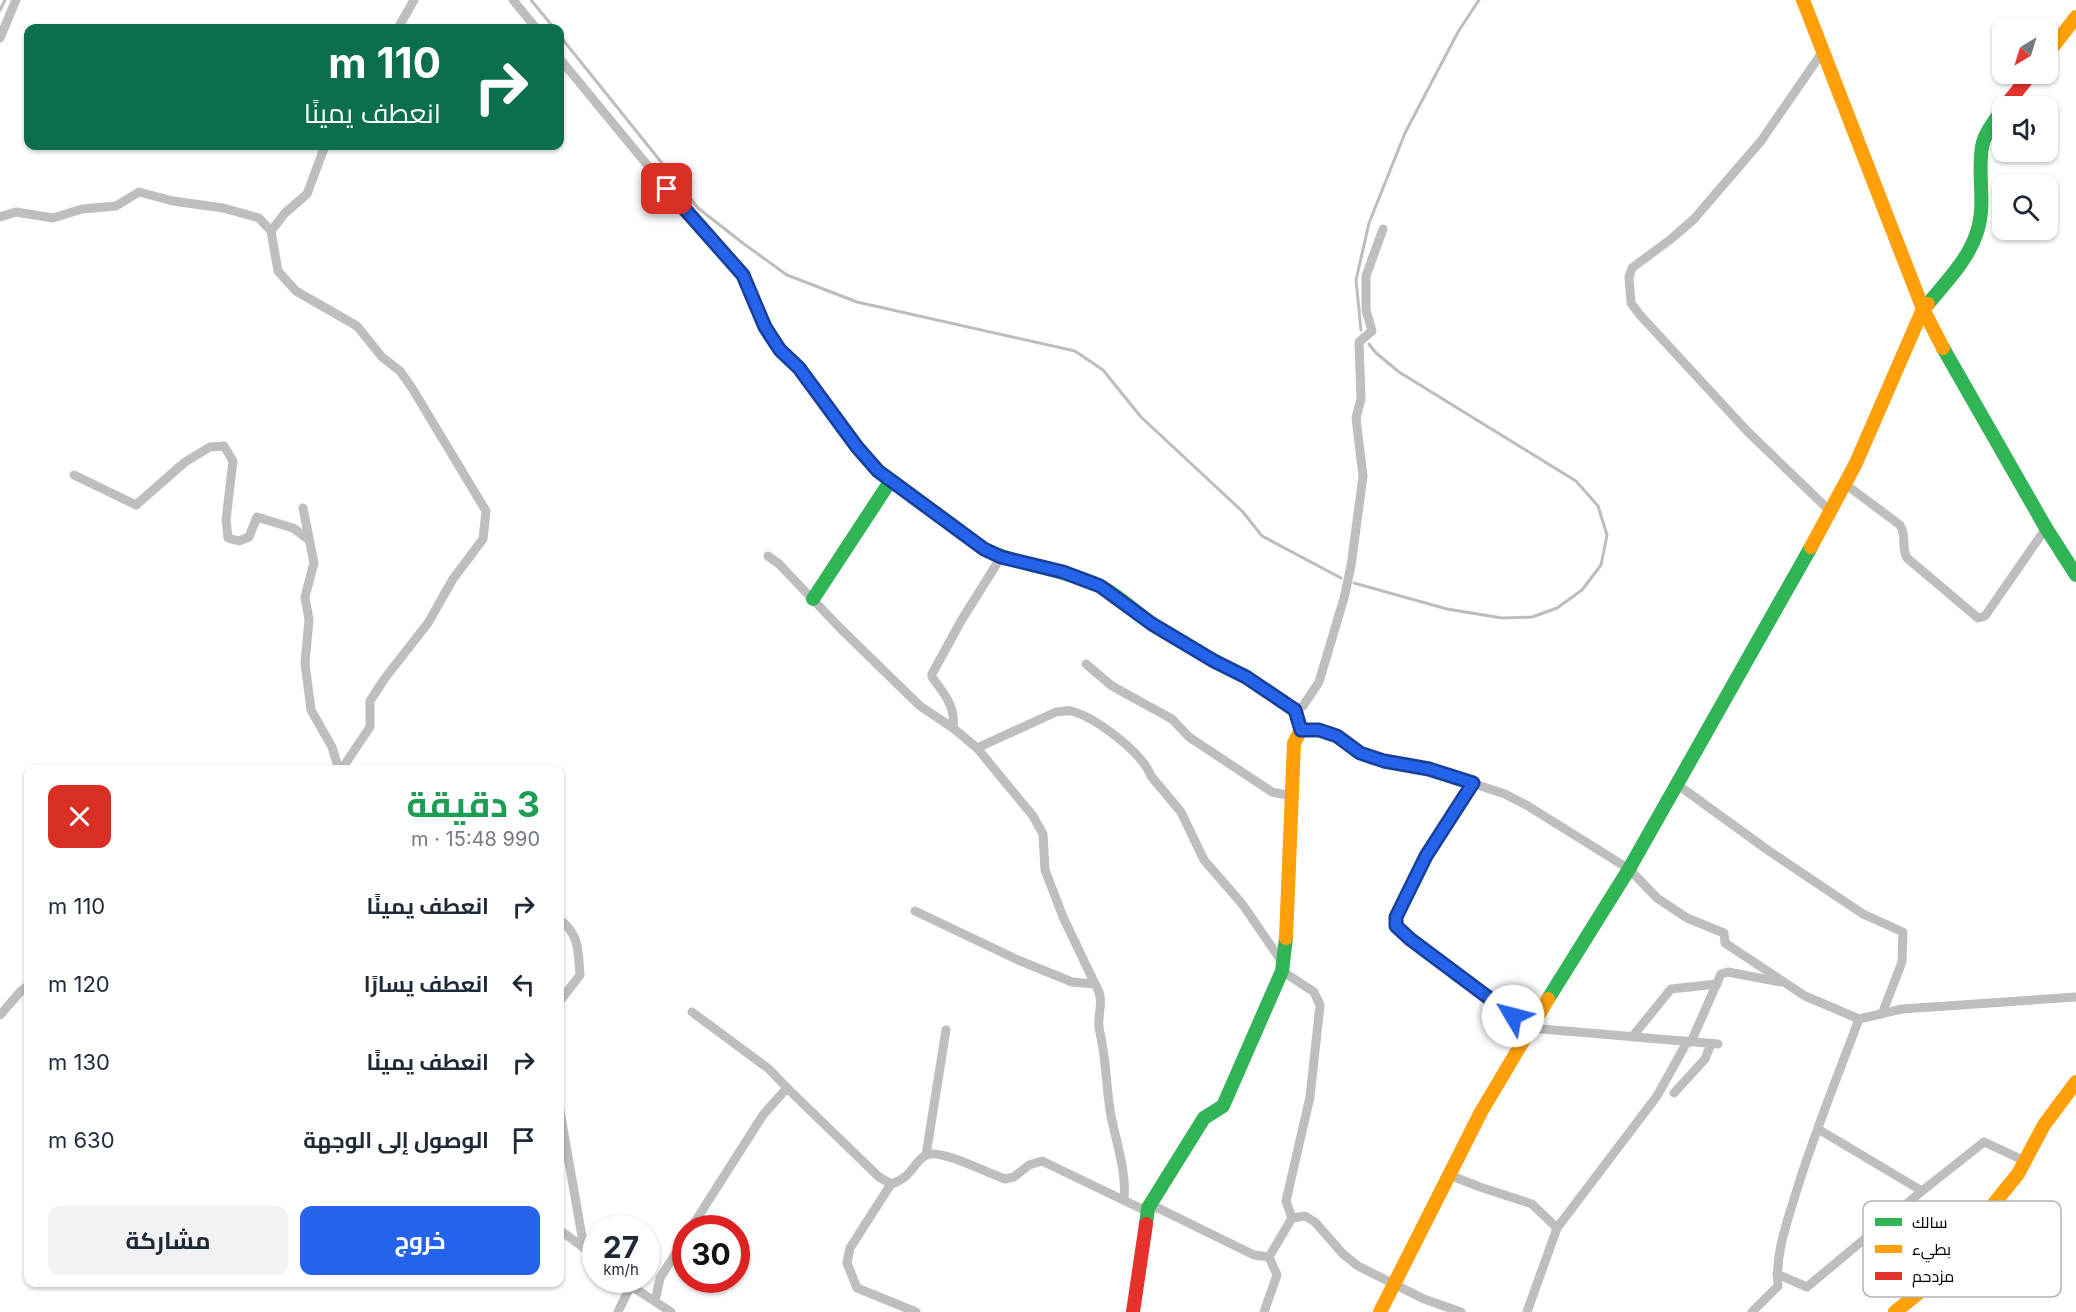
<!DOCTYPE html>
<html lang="ar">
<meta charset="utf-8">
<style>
:root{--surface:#fff;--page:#f2f2f3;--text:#1f2937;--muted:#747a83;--accent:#2563eb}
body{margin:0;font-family:Inter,Cairo,sans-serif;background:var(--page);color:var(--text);direction:rtl;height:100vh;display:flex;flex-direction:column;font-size:22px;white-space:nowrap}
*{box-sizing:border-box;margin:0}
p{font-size:20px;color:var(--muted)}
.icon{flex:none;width:33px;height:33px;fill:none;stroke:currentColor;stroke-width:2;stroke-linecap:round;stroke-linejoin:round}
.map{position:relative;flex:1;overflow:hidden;direction:ltr}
.panel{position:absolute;left:24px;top:765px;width:540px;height:522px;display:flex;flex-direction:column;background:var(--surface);border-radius:12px;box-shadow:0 2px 4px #0004;direction:rtl}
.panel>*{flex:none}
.guide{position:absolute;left:24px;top:24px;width:540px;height:126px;border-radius:12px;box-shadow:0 2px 4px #0004;direction:rtl;background:#0b6e4f;color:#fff;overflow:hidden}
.needle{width:39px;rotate:218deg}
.buttons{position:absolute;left:1992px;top:18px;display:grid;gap:12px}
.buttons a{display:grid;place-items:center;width:66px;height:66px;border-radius:12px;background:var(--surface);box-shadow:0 2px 4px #0004;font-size:30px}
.speed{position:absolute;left:582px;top:1215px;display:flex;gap:12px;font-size:30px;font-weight:700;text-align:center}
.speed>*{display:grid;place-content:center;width:78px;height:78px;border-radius:50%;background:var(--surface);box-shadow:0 2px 4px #0004;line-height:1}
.speed small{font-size:15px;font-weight:400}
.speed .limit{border:9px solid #d22;background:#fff;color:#111}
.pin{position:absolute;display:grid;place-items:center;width:51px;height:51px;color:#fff;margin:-26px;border-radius:12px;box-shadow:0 3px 9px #0006}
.me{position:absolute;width:66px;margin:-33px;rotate:307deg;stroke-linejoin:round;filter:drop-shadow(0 0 4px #0008)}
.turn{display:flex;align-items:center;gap:21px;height:126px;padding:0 24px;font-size:27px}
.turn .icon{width:78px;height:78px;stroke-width:2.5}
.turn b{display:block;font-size:42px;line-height:51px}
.round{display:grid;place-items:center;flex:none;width:63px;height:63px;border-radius:12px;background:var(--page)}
.headline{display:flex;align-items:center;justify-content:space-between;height:102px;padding:0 24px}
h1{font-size:36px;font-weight:700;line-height:45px;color:#1e9e55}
.button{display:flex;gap:12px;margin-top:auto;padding:12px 24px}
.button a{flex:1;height:69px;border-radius:12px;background:var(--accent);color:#fff;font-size:24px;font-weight:700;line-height:69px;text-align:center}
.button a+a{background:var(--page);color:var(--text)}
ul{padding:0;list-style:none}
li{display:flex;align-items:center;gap:18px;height:78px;padding:0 24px}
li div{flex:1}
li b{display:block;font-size:22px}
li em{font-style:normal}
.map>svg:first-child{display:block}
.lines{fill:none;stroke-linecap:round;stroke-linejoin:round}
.stream{stroke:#bdbdbd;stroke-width:3}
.street{stroke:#bebebe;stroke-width:9}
.fast{stroke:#30b455;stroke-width:14}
.slow{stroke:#ff9f0a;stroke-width:14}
.jam{stroke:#e5322d;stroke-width:14}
.route-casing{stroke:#184099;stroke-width:15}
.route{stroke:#2563eb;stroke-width:10}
.key{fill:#fff;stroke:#b2b2b2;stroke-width:1.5}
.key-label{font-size:16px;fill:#000}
</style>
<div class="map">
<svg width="2076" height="1312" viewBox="0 0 2076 1312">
<rect width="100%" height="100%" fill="#fff"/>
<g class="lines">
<!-- stream -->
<g class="stream">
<path d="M531 0 554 28"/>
<path d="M0 10 5 0"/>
<path d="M560 36 698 208 744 244 787 275 857 302 1075 351 1103 370 1141 417 1243 512 1262 536 1341 578"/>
<path d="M1361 330 1356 280 1369 223 1405 133 1458 32 1479 0"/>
<path d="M1354 583 1447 609 1502 618 1532 617 1557 608 1582 590 1601 565 1607 535 1598 506 1576 481 1399 372 1376 353 1369 344"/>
</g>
<!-- street -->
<g class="street">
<path d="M513 0 536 28"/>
<path d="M398 28 414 0"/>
<path d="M0 38 16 0"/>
<path d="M1823 51 1761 141 1694 219 1671 239 1632 268 1629 277 1631 303 1640 315 1748 432 1831 512"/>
<path d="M560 59 681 206 743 275 765 327 780 349 799 368 857 447 878 471 891 480"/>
<path d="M0 217 16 212 53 218 82 209 116 206 139 192 173 201 223 208 259 218 271 231 278 271 296 291 357 326 382 357 400 371 412 388 486 511 483 539 453 579 428 623 385 678 370 701V727L341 770"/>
<path d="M271 231 285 213 307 194 325 146"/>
<path d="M74 475 136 505 185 462 210 447 224 446 233 461 226 520 228 538 239 541 249 537 257 517 293 528 308 539"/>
<path d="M1845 484 1900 525C1908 539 1900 544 1907 558L1978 618 1985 616 2046 528"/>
<path d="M303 508 314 563 305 597 309 620 305 663 311 710 332 747 339 770"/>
<path d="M768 556 779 564 840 628 920 706 953 728 977 748"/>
<path d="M1086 664 1112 686 1172 719 1189 737 1272 792 1291 796"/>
<path d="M1295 710 1303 706 1319 682 1344 598 1351 566 1363 476 1356 418 1361 399 1359 342 1372 331 1366 310V276L1383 229"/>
<path d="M953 728C956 706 944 694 932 677V674L961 621 1001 557"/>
<path d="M1301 730 1319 731 1337 736 1360 753 1384 761 1429 769 1505 794 1528 806 1629 869 1657 898 1687 918 1724 933 1725 943 1805 996 1859 1019C1837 1078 1813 1136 1795 1196 1786 1225 1775 1256 1778 1286L1752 1312"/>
<path d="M1473 783 1427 856 1396 917V926L1410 939 1530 1028 1718 1044"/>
<path d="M1678 785 1769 851 1863 914 1903 932 1902 962 1882 1014"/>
<path d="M915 911 1018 960 1072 982 1095 984C1107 1003 1095 1013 1100 1033 1106 1058 1106 1084 1110 1110 1115 1140 1127 1170 1124 1200"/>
<path d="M560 920C580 934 578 953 580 975L560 1001"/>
<path d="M1282 971 1314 992 1320 1005 1310 1097 1286 1201 1292 1218"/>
<path d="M1095 984 1063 917 1045 870 1043 834 1033 816 977 748 1056 712C1061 712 1066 710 1071 711 1095 717 1142 752 1151 776L1181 812 1204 860 1243 905 1282 962"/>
<path d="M692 1012 769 1069 787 1088"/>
<path d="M0 1015 21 991 28 986"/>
<path d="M1859 1019 1902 1009 2076 997"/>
<path d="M1632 1037 1671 989 1717 984"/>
<path d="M1691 1042 1721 974 1728 972 1781 982"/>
<path d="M1674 1093 1705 1059 1711 1044"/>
<path d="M560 1111 584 1248"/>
<path d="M1818 1129 1922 1191"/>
<path d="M926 1155 946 1030"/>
<path d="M1449 1175 1480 1187 1532 1204 1557 1228 1527 1312"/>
<path d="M891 1184 850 1248 847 1263 857 1288 916 1312"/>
<path d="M691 1228 763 1115 787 1088 879 1177 891 1184C913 1177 913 1162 926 1155 940 1148 989 1174 1005 1179L1014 1177 1029 1165 1042 1161 1142 1209 1158 1208 1254 1255 1269 1257 1292 1218 1305 1216 1315 1222 1343 1254 1358 1266 1424 1299 1461 1312"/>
<path d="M1557 1228 1657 1096 1687 1042"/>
<path d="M560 1233H564L596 1257"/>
<path d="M1777 1274 1807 1287 1922 1191 1984 1142 2025 1161"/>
<path d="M622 1280 671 1312"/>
<path d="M655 1301 660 1278 686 1237"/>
<path d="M618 1312 630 1287"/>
<path d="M1264 1312 1277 1275 1269 1257"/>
</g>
<!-- fast -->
<g class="fast">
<path d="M1928 304C1945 283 1967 261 1976 235 1987 206 1977 176 1982 147 1984 133 1995 121 2002 110"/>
<path d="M1943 348 2046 528 2076 575"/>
<path d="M813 599 891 480 984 549C1020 566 1061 568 1098 585 1120 595 1138 615 1158 628"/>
<path d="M1548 999 1629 869 1811 547"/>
<path d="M1146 1224 1148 1208 1204 1118 1223 1106 1282 971 1286 938"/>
</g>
<!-- slow -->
<g class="slow">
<path d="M1803 0 1923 309 1943 348"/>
<path d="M2048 53 2076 17"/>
<path d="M1811 547 1856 463 1923 309 1928 304"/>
<path d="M1158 628 1214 661 1246 677 1295 710 1301 730 1294 743 1286 938"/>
<path d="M1380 1312 1481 1112 1548 999"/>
<path d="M1895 1312 1926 1287 2018 1174 2044 1125 2076 1082"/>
</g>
<!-- jam -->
<g class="jam">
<path d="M2005 106 2031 74"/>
<path d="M1133 1312 1146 1224"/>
</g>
</g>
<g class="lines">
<defs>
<path id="route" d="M667 189 743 275 765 327 780 350 799 368 857 447 878 471 984 549 1001 557 1063 572 1100 586 1152 624 1214 661 1246 677 1295 710 1301 730H1319L1337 736 1360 753 1384 761 1429 769 1473 783 1426 856 1396 917V926L1410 939 1513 1016"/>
</defs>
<!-- route casing -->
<use href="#route" class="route-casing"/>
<!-- route -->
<use href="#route" class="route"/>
</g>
<!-- legend -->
<rect x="1863" y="1201" width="198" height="96" rx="9" class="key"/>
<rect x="1875" y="1218" width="27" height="8" fill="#30b455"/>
<rect x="1875" y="1245" width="27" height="8" fill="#ff9f0a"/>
<rect x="1875" y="1272" width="27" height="8" fill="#e5322d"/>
<g class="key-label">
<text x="1912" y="1228">سالك</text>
<text x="1912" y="1255">بطيء</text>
<text x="1912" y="1282">مزدحم</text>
</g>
</svg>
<div class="buttons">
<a><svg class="needle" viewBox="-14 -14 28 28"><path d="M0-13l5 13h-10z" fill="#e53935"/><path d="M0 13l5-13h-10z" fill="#747a83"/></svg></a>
<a><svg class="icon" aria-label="sound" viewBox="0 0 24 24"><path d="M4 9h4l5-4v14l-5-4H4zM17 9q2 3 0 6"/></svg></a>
<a><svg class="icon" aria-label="search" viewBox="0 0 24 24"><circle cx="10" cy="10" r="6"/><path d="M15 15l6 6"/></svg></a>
</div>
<div class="speed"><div>27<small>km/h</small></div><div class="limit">30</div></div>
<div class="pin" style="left:667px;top:189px;background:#d93025"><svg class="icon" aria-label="arrive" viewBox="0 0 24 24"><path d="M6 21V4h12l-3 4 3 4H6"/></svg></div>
<svg class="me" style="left:1513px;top:1016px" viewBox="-20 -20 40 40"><circle r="19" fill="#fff"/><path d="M0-13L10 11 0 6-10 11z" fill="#2563eb"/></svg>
<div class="guide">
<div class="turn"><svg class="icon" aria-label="right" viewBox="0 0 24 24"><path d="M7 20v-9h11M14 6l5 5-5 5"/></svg><div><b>110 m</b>انعطف يمينًا</div></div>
</div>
<section class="panel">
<div class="headline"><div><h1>3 دقيقة</h1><p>990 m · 15:48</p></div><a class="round" style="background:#d93025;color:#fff"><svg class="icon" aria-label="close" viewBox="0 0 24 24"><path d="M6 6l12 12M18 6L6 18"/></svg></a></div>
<ul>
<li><svg class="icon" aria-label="right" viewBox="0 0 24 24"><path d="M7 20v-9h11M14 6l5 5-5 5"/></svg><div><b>انعطف يمينًا</b></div><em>110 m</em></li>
<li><svg class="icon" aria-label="left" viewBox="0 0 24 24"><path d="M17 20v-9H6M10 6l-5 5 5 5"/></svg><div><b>انعطف يسارًا</b></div><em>120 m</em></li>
<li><svg class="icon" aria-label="right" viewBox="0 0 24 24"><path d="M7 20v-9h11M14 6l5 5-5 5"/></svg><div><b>انعطف يمينًا</b></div><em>130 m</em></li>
<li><svg class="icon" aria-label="arrive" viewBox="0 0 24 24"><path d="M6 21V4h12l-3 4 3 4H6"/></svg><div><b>الوصول إلى الوجهة</b></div><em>630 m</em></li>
</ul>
<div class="button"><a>خروج</a><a>مشاركة</a></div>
</section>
</div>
